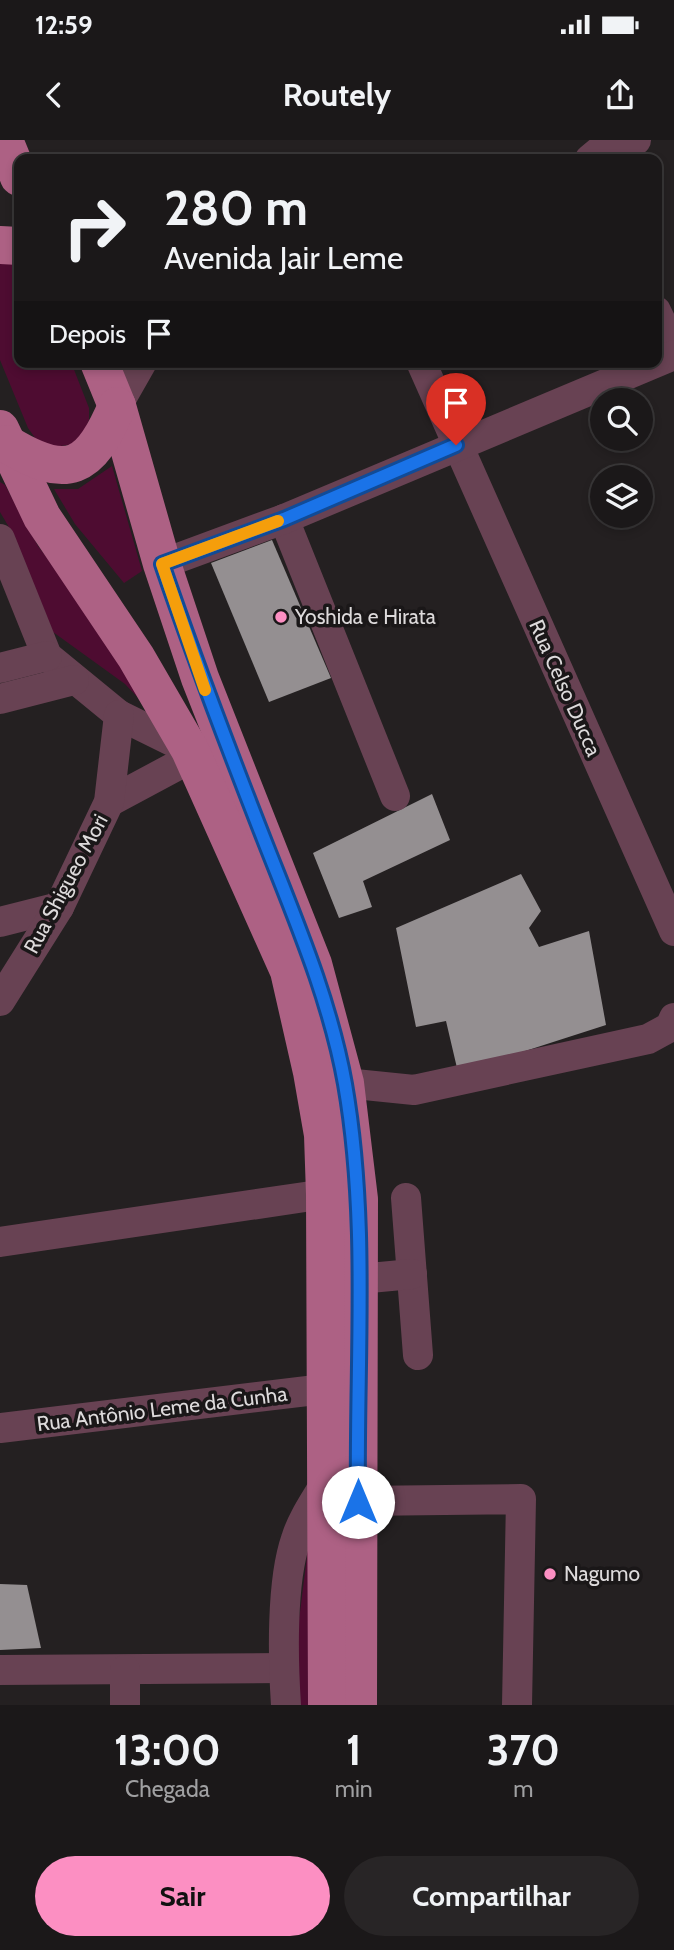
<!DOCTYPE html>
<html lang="pt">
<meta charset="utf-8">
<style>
:root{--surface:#1b1819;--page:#282526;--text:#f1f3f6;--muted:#a0a0a2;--line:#393738;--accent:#fc8fc2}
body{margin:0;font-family:Cabin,sans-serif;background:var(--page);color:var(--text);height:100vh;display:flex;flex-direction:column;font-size:26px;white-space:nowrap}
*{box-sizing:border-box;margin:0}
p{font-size:23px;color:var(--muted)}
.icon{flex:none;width:38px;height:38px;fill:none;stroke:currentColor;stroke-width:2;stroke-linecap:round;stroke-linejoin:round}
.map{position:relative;height:1565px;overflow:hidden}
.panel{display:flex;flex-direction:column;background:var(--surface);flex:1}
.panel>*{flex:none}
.banner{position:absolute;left:14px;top:14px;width:648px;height:214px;border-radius:14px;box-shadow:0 4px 10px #0003,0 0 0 2px var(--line);background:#1b1819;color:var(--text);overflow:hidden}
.fabs{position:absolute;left:590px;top:248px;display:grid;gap:14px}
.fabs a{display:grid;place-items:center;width:63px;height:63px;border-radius:50%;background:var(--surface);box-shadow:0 4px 10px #0003,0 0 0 2px var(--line);font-size:35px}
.pin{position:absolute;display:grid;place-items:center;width:60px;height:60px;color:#fff;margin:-72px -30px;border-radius:50% 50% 50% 0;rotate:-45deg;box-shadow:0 0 7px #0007}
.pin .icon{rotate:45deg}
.me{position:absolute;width:77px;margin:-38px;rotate:0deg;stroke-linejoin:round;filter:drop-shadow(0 0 5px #0008)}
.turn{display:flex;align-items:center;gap:24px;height:147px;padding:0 35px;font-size:32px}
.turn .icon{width:91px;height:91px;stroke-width:2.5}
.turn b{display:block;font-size:49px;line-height:60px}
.then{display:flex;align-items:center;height:66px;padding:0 35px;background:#0003;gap:14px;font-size:26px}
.eta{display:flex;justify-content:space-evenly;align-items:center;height:119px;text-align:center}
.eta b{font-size:42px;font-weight:700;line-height:49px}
.primary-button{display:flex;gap:14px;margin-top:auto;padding:14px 35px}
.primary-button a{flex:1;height:80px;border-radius:42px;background:var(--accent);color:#111;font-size:28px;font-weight:700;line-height:80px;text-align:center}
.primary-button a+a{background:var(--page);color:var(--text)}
.status{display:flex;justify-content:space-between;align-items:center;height:49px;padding:0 35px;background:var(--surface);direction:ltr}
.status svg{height:19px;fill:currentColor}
header{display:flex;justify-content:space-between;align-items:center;height:91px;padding:0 35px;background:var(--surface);font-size:32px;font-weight:700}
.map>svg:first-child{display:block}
.green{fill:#4e0c31}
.building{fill:#948f91}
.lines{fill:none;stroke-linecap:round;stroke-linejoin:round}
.minor{stroke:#684253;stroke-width:30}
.major{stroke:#ad6184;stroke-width:38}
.route-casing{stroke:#114b97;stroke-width:18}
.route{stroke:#1a73e8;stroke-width:12}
.slow{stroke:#f59e0b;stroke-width:12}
.poi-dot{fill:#fc8fc2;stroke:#1a1718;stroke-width:2.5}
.labels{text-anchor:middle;stroke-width:7;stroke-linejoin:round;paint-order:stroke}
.poi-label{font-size:21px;fill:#dddadb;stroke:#1a1718;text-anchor:start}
.street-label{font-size:21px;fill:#dddadb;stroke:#1a1718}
</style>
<div class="status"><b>12:59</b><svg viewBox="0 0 49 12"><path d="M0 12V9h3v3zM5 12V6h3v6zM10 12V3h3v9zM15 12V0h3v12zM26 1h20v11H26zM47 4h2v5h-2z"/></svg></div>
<header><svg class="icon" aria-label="back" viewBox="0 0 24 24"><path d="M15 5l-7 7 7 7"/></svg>Routely<svg class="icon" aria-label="share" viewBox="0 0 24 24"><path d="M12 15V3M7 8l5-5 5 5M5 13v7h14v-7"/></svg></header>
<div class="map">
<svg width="674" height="1565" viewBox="0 0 674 1565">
<rect width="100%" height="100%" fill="#242021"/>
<!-- green -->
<g class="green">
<path d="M0 119 19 120V222H71L89 268V280L83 294 73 304 55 307 38 302 28 288 0 220Z"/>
<path d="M112 326 142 431 124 443 75 384 54 349H78Z"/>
<path d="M0 342 5 345 38 406 94 478 162 583 125 544 53 492 13 394 0 372Z"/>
<path d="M311 1385 314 1565H295L293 1527Z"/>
</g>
<!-- building -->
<g class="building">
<path d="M272 400 331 538 269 562 211 423Z"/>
<path d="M432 654 450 700 363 741 372 767 339 778 313 713Z"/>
<path d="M521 734 541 771 529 788 539 807 589 791 606 885 519 913 457 928 446 881 416 887 396 788Z"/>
<path d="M0 1444 27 1445 41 1508 0 1510Z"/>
</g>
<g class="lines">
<!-- minor -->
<g class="minor">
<path d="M590 19 607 5 636 0"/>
<path d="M656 171 674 208"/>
<path d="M421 222 674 791"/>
<path d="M117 266 142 222"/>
<path d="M284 379 395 656"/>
<path d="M0 399 47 516 119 575 190 610"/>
<path d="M162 424 284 379 674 215"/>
<path d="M0 528 47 516"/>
<path d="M0 559 74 540"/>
<path d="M109 662 193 617"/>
<path d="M0 782 59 767"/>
<path d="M0 861 59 767 109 662 119 575"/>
<path d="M345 943 414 950 648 899 670 887 674 878"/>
<path d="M406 1058 418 1215"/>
<path d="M0 1102 325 1054"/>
<path d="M359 1139 412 1134"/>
<path d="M0 1288 324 1249"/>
<path d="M358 1361 521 1359 517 1565"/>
<path d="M0 1530 284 1528"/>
<path d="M125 1565V1530"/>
<path d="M286 1565C283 1520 281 1442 296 1399 302 1379 315 1361 326 1342"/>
</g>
<!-- major -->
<g class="major">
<path d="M4 0 19 37"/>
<path d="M0 105 19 106"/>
<path d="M99 222 117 266 162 424 200 538 313 824 345 943 359 1059 358 1565"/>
<path d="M0 289 42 377 136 517 190 610 289 831 312 932 323 995 325 1054 327 1565"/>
<path d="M7 304C68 341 90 330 117 266"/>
</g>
</g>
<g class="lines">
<defs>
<path id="route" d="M358 1362C356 1222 369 1082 345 944 330 860 296 781 265 702 229 610 194 518 162 424L284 379 456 305"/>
</defs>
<!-- route casing -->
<use href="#route" class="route-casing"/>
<!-- route -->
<use href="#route" class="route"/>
<!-- slow -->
<path class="slow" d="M205 550 162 424 278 381"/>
</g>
<!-- markers -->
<g class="poi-dot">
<circle cx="281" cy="477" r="7"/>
<circle cx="550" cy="1434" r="7"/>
</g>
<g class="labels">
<!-- poi labels -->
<g class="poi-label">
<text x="295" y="484">Yoshida e Hirata</text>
<text x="564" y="1441">Nagumo</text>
</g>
<!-- street labels -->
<g class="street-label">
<text transform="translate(565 548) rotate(66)" y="7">Rua Celso Ducca</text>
<text transform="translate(66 744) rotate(-62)" y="7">Rua Shigueo Mori</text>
<text transform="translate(162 1269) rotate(-7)" y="7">Rua Antônio Leme da Cunha</text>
</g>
</g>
</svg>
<div class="fabs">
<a><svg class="icon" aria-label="search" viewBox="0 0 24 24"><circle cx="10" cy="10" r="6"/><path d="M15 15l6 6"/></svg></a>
<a><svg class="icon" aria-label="layers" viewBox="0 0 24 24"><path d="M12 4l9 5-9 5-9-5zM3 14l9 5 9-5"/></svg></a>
</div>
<div class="pin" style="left:456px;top:305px;background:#d93025"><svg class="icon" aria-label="arrive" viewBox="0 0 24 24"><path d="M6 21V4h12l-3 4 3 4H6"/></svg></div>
<svg class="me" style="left:358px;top:1362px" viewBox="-20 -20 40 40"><circle r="19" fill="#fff"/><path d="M0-13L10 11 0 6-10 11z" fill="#1a73e8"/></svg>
<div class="banner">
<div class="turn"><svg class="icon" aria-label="right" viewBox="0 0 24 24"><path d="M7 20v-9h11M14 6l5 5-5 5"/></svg><div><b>280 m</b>Avenida Jair Leme</div></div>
<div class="then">Depois<svg class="icon" aria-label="arrive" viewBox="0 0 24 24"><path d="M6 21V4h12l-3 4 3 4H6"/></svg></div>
</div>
</div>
<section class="panel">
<div class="eta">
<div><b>13:00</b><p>Chegada</p></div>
<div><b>1</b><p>min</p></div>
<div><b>370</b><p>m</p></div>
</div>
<div class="primary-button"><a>Sair</a><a>Compartilhar</a></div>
</section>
